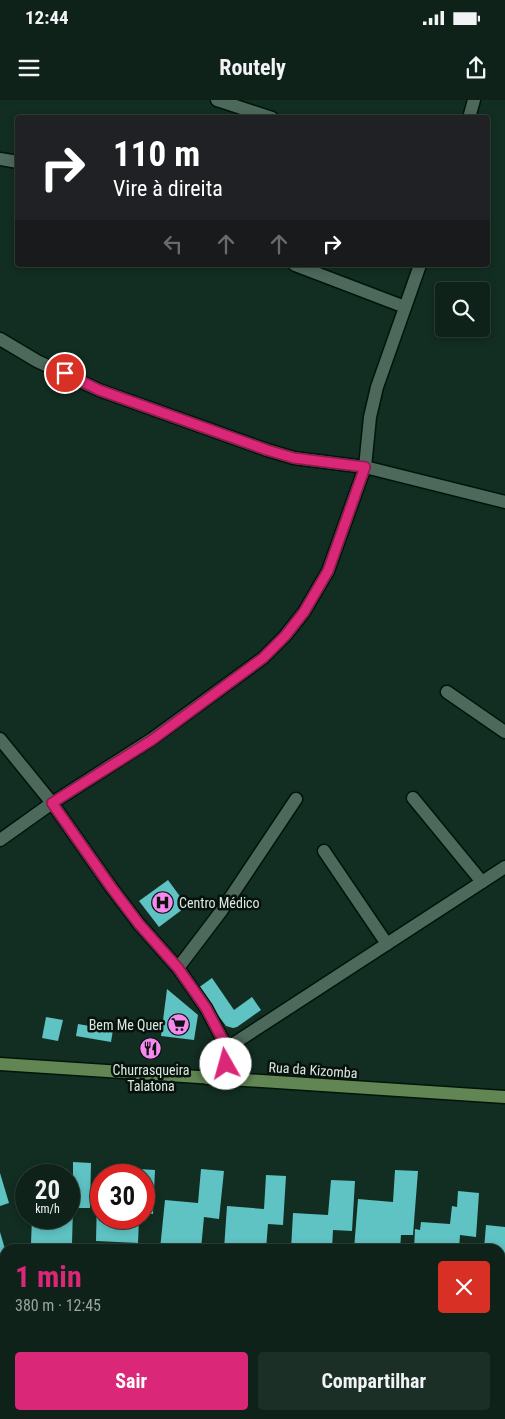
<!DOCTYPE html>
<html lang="pt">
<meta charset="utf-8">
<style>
:root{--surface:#0e2219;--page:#1c2f26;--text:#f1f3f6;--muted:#9ba4a2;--line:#2e3f38;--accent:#db2777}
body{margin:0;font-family:"Roboto Condensed",sans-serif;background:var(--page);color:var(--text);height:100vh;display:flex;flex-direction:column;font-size:19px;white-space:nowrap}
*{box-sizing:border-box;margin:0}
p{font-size:16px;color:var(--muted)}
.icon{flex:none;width:28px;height:28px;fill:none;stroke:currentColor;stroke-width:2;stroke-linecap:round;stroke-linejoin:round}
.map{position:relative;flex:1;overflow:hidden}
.side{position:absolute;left:0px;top:1144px;width:505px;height:176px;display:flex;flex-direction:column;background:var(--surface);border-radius:15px 15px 0 0;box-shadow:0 2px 8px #0003,0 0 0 1px var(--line)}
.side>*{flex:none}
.banner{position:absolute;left:15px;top:15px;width:475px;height:152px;border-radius:5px;box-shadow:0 2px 8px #0003,0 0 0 1px var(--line);background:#202124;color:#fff;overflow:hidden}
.fabs{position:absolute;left:435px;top:182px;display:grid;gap:10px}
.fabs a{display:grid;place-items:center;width:55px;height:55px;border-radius:5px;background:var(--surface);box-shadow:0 2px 8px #0003,0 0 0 1px var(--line);font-size:25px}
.speed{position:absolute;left:15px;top:1064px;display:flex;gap:10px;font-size:25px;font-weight:700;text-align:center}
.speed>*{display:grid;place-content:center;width:65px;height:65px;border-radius:50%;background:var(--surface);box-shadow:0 2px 8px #0003,0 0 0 1px var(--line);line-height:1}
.speed small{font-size:12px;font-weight:400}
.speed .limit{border:8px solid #d22;background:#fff;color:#111}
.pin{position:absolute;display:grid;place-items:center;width:42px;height:42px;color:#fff;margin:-21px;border:2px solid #fff;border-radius:50%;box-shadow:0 1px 5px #0007}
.me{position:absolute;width:55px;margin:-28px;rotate:353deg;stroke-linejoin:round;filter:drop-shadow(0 0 4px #0008)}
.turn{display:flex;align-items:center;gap:18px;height:105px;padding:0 15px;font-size:22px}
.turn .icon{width:65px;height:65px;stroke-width:2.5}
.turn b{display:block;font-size:35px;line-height:42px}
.lanes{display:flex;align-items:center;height:48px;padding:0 15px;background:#0003;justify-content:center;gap:25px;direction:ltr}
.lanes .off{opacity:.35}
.round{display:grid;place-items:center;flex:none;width:52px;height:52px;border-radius:5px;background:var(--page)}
.overview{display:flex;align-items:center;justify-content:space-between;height:85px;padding:0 15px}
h1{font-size:30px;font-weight:700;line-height:38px;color:var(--accent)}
.cta{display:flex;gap:10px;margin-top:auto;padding:10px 15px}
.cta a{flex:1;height:58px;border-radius:5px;background:var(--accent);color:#fff;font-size:20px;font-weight:700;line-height:58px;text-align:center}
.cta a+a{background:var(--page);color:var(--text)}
.status{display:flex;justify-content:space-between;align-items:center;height:35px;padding:0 25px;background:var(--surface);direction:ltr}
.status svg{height:14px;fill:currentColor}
header{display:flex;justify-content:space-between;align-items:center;height:65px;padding:0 15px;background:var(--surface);font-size:22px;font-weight:700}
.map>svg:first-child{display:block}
.building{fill:#5fc2c3}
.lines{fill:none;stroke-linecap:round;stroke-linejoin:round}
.minor-casing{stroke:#00150a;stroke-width:15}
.secondary-casing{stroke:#00150a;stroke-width:15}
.minor{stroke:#4d695b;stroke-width:12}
.secondary{stroke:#628653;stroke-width:12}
.route-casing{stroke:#8e194d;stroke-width:12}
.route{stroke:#db2777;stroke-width:9}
.labels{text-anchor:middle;stroke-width:5;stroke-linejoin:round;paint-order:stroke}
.poi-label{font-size:14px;fill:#d9e9e0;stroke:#07120d;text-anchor:start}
.street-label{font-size:14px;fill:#d9e9e0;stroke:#07120d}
</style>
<div class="status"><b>12:44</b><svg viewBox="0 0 49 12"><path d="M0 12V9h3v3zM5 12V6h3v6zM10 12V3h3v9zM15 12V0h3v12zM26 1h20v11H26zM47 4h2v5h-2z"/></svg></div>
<header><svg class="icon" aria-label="menu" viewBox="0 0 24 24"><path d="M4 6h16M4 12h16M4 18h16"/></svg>Routely<svg class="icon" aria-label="share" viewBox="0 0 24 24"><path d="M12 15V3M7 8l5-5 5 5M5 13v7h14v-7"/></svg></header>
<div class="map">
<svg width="505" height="1319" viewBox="0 0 505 1319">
<rect width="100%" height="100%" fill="#122d21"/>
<!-- building -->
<g class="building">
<path d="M168 780 187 806 159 827 139 801Z"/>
<path d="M212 878 234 910 252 897 261 910 237 927 233 928 226 926 198 888Z"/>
<path d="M167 889 198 915 194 940 161 936Z"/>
<path d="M46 917 63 920 58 941 42 938Z"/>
<path d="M78 924 113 930 111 942 76 936Z"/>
<path d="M73 1062 91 1063 90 1108H73L72 1144 31 1143 32 1118H69V1078H73Z"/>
<path d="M138 1069 155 1070 153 1114H144V1075H138Z"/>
<path d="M201 1069 224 1071 219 1119 204 1117 201 1149H160L165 1100 198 1103Z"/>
<path d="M395 1070 418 1071 413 1135H401L400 1149H354L358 1099 393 1102Z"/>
<path d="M0 1073 9 1103 0 1106Z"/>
<path d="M266 1075 286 1076 283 1125 268 1124 266 1149H224L227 1106 264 1109Z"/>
<path d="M331 1080 355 1081 352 1131 333 1130 332 1149H291L293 1113 328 1115Z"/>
<path d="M458 1091 479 1093 476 1137 460 1135 459 1149H414L415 1129 420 1130 421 1122 450 1124 452 1106 457 1107Z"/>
<path d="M97 1098H101V1118H139L138 1143 96 1141Z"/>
<path d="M486 1125 505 1127V1172H500V1149H484Z"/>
<path d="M0 1132 5 1149V1151L0 1153Z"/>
<path d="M500 1277H503L501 1292H500Z"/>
<path d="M58 1315H82V1318L58 1317Z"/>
<path d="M90 1315H122V1319L90 1318Z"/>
<path d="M156 1315H185V1319H155Z"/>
<path d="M221 1315H250V1319H220Z"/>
<path d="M286 1315H316L315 1319H286Z"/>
<rect x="352" y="1315" width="29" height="4"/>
<rect x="440" y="1315" width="59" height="4"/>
</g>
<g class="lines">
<defs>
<g id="minor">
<path d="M217 0 272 18"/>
<path d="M469 18 474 0"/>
<path d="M0 59 18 62"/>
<path d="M295 165 405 207"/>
<path d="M0 239 37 261 99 290 267 350 294 358 365 367 505 402"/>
<path d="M447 592 505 632"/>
<path d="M0 639 52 703 111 787 139 824 178 868 206 908 227 948 226 964 207 978"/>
<path d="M413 698 482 782"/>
<path d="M0 740 52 703 152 639 263 558 285 536 304 512 328 471 365 367 370 317 377 287 420 165"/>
<path d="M324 751 387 844"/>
<path d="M178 868 222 810 296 699"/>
<path d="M227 948 505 767"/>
<path d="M0 1200 5 1198"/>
<path d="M500 1228H505"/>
</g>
<path id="secondary" d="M0 964 505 997"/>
</defs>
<!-- minor casing -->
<use href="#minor" class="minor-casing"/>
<!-- secondary casing -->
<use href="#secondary" class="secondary-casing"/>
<!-- minor -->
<use href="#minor" class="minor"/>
<!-- secondary -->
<use href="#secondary" class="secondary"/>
</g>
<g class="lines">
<defs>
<path id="route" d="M65 273 99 290 267 350 294 358 365 367 328 471 304 512 285 536 263 558 152 640 52 703 111 787 139 824 178 868 206 908 227 948 226 964"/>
</defs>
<!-- route casing -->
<use href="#route" class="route-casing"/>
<!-- route -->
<use href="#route" class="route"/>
</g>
<!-- icons -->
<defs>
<symbol id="hospital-disc" viewBox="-11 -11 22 22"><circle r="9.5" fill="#f589ee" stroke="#07120d"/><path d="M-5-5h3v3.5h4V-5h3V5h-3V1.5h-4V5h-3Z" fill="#111"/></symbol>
<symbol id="supermarket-disc" viewBox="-11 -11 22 22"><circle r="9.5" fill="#f589ee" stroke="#07120d"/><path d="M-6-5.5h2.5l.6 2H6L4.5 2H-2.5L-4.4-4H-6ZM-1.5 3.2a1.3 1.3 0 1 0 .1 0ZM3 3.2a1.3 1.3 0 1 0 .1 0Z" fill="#111"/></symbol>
<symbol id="restaurant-disc" viewBox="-11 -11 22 22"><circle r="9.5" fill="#f589ee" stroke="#07120d"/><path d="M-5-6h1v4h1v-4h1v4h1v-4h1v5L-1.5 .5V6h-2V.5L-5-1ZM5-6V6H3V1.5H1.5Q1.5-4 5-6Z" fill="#111"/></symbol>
</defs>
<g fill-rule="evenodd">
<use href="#hospital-disc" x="150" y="790" width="25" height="25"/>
<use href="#supermarket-disc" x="166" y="912" width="25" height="25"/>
<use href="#restaurant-disc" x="138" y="936" width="25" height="25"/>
</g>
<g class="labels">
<!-- poi labels -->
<g class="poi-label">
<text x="179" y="808">Centro Médico</text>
<text x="163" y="930" text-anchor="end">Bem Me Quer</text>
<text x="151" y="975" text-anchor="middle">Churrasqueira<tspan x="151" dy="16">Talatona</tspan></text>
</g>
<!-- street labels -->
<g class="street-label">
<text transform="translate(313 970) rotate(4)" y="5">Rua da Kizomba</text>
</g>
</g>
</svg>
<div class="fabs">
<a><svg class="icon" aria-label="search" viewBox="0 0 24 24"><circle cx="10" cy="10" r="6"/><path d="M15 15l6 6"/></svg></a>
</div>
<div class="speed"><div>20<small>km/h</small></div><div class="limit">30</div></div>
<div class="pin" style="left:65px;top:273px;background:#d93025"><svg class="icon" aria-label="arrive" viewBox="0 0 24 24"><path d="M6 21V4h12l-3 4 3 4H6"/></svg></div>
<svg class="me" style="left:226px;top:964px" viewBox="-20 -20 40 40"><circle r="19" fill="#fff"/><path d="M0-13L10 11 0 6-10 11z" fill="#db2777"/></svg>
<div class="banner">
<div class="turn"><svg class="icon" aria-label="right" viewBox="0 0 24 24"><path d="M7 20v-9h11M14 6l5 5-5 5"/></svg><div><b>110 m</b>Vire à direita</div></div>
<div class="lanes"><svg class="icon off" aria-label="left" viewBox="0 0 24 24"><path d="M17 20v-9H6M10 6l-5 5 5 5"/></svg><svg class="icon off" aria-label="ahead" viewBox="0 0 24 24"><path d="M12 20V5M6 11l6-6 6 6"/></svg><svg class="icon off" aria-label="ahead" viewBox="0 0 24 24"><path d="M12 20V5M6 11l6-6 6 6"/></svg><svg class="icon" aria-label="right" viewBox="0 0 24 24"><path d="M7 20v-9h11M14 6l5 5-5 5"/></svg></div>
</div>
<section class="side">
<div class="overview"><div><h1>1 min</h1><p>380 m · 12:45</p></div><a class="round" style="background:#d93025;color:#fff"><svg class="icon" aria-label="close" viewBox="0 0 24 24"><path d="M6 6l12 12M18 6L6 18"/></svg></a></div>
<div class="cta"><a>Sair</a><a>Compartilhar</a></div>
</section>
</div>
